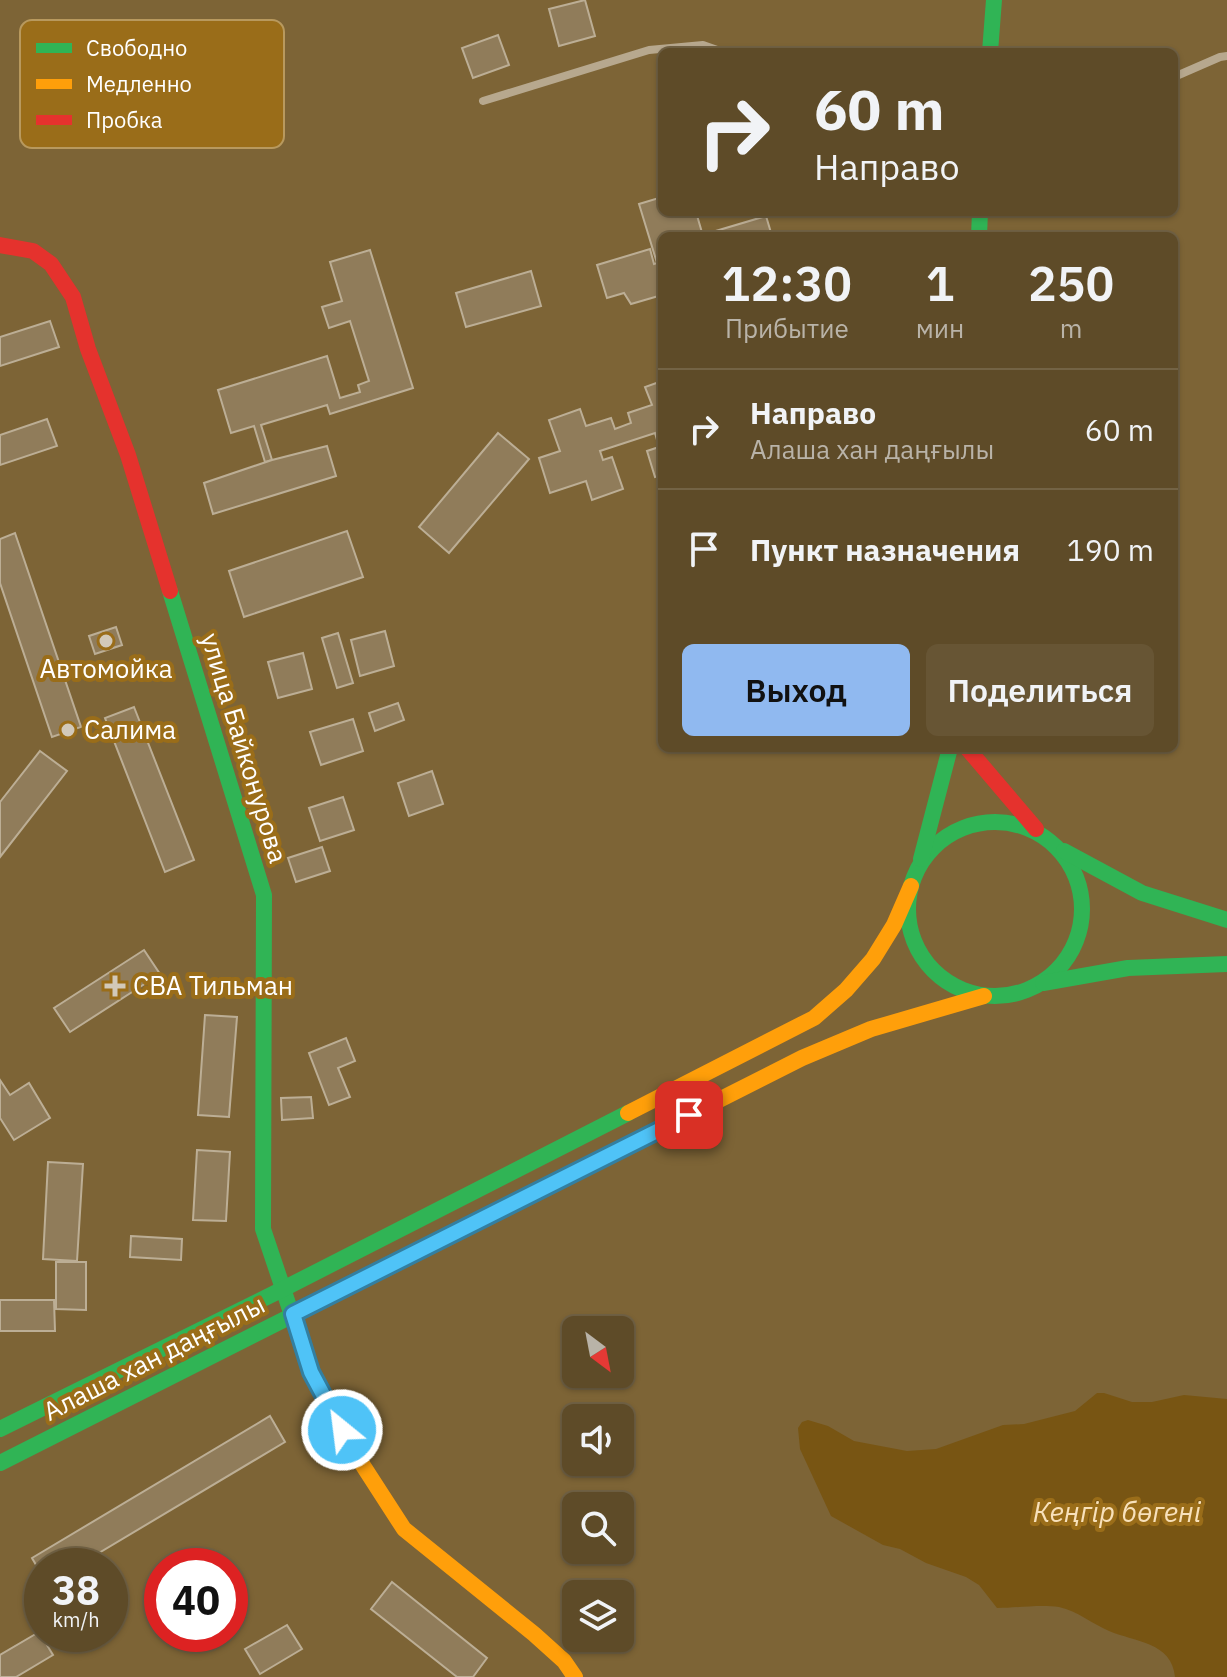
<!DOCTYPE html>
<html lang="ru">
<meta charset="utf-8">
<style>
:root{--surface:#5e4b28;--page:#675534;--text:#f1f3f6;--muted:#b9b3a8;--line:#736345;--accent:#90b9f0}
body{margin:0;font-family:"IBM Plex Sans",sans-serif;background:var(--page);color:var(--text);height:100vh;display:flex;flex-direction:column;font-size:30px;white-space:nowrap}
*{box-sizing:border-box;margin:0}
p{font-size:26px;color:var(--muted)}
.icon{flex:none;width:44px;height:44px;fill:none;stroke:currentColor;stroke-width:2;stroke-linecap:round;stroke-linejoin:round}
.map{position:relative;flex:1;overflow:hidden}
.sheet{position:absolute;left:658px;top:232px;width:520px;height:520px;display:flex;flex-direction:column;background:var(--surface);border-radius:12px;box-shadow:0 2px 6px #0004,0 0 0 2px var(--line)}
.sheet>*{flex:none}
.hud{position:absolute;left:658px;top:48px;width:520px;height:168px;border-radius:12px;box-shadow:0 2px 6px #0004,0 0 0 2px var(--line);background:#5e4b28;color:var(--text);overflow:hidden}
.needle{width:52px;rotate:148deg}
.controls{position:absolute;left:562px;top:1316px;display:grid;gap:16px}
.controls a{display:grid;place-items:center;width:72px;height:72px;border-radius:12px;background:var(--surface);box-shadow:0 2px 6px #0004,0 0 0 2px var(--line);font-size:40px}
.speed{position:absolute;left:24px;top:1548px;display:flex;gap:16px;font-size:40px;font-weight:700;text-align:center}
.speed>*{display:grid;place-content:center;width:104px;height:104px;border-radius:50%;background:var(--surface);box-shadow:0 2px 6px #0004,0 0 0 2px var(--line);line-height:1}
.speed small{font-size:20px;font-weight:400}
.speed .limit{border:12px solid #d22;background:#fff;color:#111}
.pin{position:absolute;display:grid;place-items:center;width:68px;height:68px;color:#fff;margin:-34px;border-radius:16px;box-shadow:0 4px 12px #0006}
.me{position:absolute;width:88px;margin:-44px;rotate:331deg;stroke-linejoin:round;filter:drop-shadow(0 0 6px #0008)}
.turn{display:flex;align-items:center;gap:28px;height:168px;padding:0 24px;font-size:36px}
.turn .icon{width:104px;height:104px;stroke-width:2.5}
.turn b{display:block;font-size:56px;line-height:68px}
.eta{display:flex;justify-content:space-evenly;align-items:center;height:136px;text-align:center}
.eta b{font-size:48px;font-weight:600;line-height:56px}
.button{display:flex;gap:16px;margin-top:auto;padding:16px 24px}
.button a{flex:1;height:92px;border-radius:12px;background:var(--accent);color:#111;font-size:32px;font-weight:600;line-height:92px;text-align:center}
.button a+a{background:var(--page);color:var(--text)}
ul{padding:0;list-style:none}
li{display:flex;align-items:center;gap:24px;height:120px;padding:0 24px;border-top:2px solid var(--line)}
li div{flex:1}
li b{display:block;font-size:30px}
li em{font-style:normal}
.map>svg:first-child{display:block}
.water{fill:#785513}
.building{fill:#907c5a;stroke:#bcae95;stroke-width:2}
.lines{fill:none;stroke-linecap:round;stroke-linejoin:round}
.street{stroke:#b7a88e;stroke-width:8}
.fast{stroke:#30b455;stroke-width:16}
.slow{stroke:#ff9f0a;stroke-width:16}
.jam{stroke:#e5322d;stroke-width:16}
.route-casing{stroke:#337fa1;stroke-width:20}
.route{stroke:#4fc3f7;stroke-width:14}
.poi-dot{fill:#d2c9b9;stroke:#9a6d19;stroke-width:3}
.labels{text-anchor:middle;stroke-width:8;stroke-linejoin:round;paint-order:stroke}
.poi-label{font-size:26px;fill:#fff;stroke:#9a6d19;text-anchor:start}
.street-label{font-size:26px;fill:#fff;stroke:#9a6d19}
.water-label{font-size:28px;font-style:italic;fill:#f8e1bb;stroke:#9a6d19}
.key{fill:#9a6d19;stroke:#b8995e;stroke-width:2}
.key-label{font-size:22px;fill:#fff}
</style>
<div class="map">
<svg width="1227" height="1677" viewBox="0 0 1227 1677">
<rect width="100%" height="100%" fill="#7d6436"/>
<!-- water -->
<path class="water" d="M1097 1393H1104L1132 1402H1152L1184 1395 1227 1399V1677H1175C1172 1642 1135 1642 1109 1631 1092 1624 1078 1611 1059 1607 1040 1604 1017 1608 997 1608L979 1585 966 1577 926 1563 900 1549 883 1545 831 1516 800 1449 798 1428 802 1422 808 1420 828 1426 854 1441 907 1451 936 1449 1003 1425 1024 1424 1075 1411Z"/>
<!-- building -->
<g class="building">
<path d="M585 0 595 36 559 46 549 9Z"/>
<path d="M498 35 509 65 473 78 462 48Z"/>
<path d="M662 197V212H696L703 236H662V295L631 304 624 293 607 298 597 265 650 249 654 264 657 263 639 204Z"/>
<path d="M766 216 772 236H710L709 233Z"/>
<path d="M370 250 413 388 330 414 327 405 261 425 272 460 265 462 254 426 231 433 218 390 327 356 340 398 360 392 358 385 369 381 350 321 329 328 322 307 342 301 330 262Z"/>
<path d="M531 271 541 306 466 327 456 293Z"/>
<path d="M50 321 59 347 0 366V337Z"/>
<path d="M662 381V475L655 477 647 451 659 447 655 433 600 451 603 460 612 457 623 489 592 500 586 481 550 493 539 458 560 451 549 420 580 409 586 426 611 418 615 429 631 423 628 413 652 405 645 387Z"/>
<path d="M47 419 57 446 0 465V435Z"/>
<path d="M498 433 529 459 449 553 419 527Z"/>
<path d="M327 446 336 476 213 514 204 483 272 460Z"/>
<path d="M347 531 363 577 244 617 229 571Z"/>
<path d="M15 533 81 727 52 737 0 583V539Z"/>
<path d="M116 627 122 645 95 654 89 636Z"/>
<path d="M385 631 394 666 360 676 351 640Z"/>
<path d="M338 633 353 683 337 688 322 638Z"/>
<path d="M303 653 312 689 278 698 268 662Z"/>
<path d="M398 703 404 720 375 731 369 713Z"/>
<path d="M134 707 194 860 165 872 105 718Z"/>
<path d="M353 719 363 751 321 765 310 732Z"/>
<path d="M40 751 67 771 0 857V802Z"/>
<path d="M432 771 443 804 409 816 398 783Z"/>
<path d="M343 797 354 830 320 841 309 808Z"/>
<path d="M322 847 330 871 296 882 288 858Z"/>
<path d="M144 950 160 974 70 1032 54 1008Z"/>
<path d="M205 1015 237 1017 229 1117 198 1115Z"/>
<path d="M346 1038 355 1061 338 1068 350 1097 329 1105 309 1053Z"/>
<path d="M0 1080 10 1095 29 1083 50 1118 14 1140 0 1118Z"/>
<path d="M311 1097 313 1118 282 1120 281 1098Z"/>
<path d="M197 1150 230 1152 226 1221 193 1220Z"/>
<path d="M48 1162 83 1164 77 1261 43 1259Z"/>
<path d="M131 1236 182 1239 181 1260 130 1257Z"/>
<path d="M56 1262H86V1310L56 1309Z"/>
<path d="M0 1300H54L55 1331H0Z"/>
<path d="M270 1416 285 1442 77 1566H42V1575L32 1558Z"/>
<path d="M392 1582 487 1658 473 1677H457L371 1609Z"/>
<path d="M287 1625 302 1649 260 1674 245 1649Z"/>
<path d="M39 1632 53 1655 16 1677H0V1655Z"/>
</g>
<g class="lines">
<!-- street -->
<g class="street">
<path d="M1174 77 1220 57 1227 56"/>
<path d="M483 101 649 50 703 45 723 52"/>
</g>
<!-- fast -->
<g class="fast">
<path d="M990 52 994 0"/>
<path d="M979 236 980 212"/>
<path d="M170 591 264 895 263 1229 311 1372 351 1447"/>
<circle cx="995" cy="909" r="87"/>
<path d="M1064 851 1142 893 1227 920"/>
<path d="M921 859 950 748"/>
<path d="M1043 983 1128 968 1227 964"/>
<path d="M0 1429 283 1289 628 1113"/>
<path d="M0 1463 537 1192"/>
</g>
<!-- slow -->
<g class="slow">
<path d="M628 1113 814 1018 846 990 873 959 894 925 911 886"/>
<path d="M537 1192 802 1058 871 1029 984 996"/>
<path d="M351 1447 404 1529 534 1634 564 1661 575 1677"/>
</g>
<!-- jam -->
<g class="jam">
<path d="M0 245 33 251 51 264 73 297 88 349 128 455 170 591"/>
<path d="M967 748 1036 829"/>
</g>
</g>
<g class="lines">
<defs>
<path id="route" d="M342 1430 311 1372 293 1314 689 1115"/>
</defs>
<!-- route casing -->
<use href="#route" class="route-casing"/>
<!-- route -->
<use href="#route" class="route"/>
</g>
<!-- markers -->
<g class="poi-dot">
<circle cx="106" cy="641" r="8"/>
<circle cx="68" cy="730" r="8"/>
<path d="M111 974h8v8h8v8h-8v8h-8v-8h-8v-8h8z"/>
</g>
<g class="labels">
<!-- poi labels -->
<g class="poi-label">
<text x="106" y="678" text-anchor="middle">Автомойка</text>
<text x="84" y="739">Салима</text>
<text x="133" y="995">СВА Тильман</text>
</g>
<!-- street labels -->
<g class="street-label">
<text transform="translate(244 748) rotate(73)" y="9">улица Байконурова</text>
<text transform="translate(154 1358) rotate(-27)" y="9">Алаша хан даңғылы</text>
</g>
<!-- water labels -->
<g class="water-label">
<text x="1117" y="1522">Кеңгір бөгені</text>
</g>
</g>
<!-- legend -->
<rect x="20" y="20" width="264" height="128" rx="12" class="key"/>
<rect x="36" y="43" width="36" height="10" fill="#30b455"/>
<rect x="36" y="79" width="36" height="10" fill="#ff9f0a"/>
<rect x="36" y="115" width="36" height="10" fill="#e5322d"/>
<g class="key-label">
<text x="86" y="56">Свободно</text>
<text x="86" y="92">Медленно</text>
<text x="86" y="128">Пробка</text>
</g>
</svg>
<div class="controls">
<a><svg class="needle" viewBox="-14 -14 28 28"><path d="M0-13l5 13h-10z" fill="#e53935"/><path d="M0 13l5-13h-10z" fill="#b9b3a8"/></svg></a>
<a><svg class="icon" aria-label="sound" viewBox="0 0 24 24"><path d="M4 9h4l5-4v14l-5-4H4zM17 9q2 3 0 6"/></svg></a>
<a><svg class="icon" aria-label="search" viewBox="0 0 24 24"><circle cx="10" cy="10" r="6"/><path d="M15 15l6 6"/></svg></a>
<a><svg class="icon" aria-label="layers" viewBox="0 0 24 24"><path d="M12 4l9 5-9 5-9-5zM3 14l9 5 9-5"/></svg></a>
</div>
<div class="speed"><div>38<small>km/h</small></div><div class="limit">40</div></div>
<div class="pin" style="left:689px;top:1115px;background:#d93025"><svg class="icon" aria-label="arrive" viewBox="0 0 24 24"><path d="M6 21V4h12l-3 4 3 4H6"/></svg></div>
<svg class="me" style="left:342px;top:1430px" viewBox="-20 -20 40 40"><circle r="17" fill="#4fc3f7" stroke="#fff" stroke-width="3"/><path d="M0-11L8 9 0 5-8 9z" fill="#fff"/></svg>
<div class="hud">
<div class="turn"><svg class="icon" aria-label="right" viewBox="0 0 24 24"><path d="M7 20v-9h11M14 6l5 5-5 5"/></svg><div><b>60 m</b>Направо</div></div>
</div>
<section class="sheet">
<div class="eta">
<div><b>12:30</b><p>Прибытие</p></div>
<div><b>1</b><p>мин</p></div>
<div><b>250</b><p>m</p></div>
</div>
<ul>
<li><svg class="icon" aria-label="right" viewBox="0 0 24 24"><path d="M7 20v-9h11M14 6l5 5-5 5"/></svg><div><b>Направо</b><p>Алаша хан даңғылы</p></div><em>60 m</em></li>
<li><svg class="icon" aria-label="arrive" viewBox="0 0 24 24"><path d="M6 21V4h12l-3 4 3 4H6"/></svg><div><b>Пункт назначения</b></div><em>190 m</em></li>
</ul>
<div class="button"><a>Выход</a><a>Поделиться</a></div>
</section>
</div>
